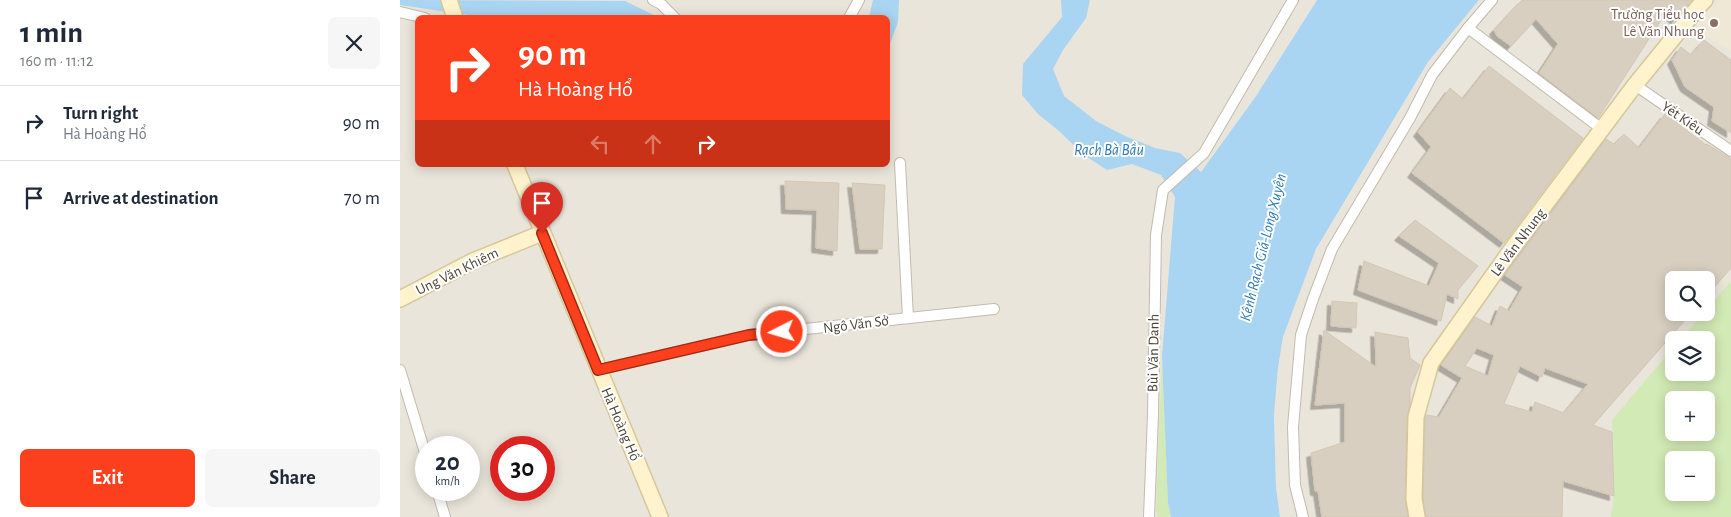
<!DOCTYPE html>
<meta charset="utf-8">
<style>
:root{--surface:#fff;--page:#f6f6f7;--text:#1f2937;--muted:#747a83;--line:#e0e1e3;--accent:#fc3f1d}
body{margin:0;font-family:"Alegreya Sans",sans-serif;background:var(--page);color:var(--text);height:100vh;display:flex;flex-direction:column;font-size:19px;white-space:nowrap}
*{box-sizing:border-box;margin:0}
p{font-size:16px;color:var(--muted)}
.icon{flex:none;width:28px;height:28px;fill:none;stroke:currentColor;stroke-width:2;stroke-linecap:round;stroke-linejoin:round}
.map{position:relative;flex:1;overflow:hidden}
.sheet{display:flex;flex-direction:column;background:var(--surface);width:400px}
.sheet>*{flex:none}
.top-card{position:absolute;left:15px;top:15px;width:475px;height:152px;border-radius:8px;box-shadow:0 2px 12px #0003;background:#fc3f1d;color:#fff;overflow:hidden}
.fabs{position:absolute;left:1265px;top:271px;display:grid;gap:10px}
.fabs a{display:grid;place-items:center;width:50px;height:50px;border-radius:8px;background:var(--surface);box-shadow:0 2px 12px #0003;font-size:25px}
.speed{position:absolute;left:15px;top:436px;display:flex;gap:10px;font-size:25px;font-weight:700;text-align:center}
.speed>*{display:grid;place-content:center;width:65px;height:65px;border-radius:50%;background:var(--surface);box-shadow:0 2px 12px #0003;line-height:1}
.speed small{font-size:12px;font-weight:400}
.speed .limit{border:8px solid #d22;background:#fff;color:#111}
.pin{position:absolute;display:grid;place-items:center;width:42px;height:42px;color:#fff;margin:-51px -21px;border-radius:50% 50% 50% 0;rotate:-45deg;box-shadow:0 0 5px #0007}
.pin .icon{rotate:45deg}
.me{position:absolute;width:55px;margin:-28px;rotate:265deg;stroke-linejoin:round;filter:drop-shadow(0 0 4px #0008)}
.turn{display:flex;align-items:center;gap:18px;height:105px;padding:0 20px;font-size:22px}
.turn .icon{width:65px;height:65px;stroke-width:2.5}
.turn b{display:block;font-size:35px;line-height:42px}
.lanes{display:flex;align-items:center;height:48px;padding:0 20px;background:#0003;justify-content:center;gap:25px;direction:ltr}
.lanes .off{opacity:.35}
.round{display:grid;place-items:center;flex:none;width:52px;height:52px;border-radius:8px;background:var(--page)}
.summary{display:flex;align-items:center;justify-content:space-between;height:85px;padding:0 20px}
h1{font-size:30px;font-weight:600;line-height:38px}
.primary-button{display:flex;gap:10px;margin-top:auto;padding:10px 20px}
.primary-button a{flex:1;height:58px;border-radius:8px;background:var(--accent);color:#fff;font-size:20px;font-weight:600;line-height:58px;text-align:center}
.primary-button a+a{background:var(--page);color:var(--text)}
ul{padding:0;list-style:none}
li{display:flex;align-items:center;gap:15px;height:75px;padding:0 20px;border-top:1px solid var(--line)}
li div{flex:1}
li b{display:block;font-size:19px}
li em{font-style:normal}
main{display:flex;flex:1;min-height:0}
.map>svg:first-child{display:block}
.residential{fill:#eae5da;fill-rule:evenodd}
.education{fill:#efe8d6}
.green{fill:#d2eab5;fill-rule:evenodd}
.water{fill:#a9d4f2}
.building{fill:#d8cfc1;stroke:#d3c7b4;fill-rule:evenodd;filter:url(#shadow)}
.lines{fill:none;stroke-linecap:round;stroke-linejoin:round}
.street-casing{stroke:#c2bbae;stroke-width:12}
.secondary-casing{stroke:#d6c79b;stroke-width:18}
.street{stroke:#fff;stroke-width:10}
.secondary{stroke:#fff3cd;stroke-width:15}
.route-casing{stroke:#a42913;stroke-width:12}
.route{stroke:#fc3f1d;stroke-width:9}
.education-dot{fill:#8d6e63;stroke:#fff;stroke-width:2}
.labels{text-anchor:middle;stroke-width:4;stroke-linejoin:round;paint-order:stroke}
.education-label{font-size:15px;fill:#785e54;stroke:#fff;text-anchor:end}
.street-label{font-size:15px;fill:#4b4439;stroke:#fff}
.water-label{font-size:16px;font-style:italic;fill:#2e7ab2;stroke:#fff}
</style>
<main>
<section class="sheet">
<div class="summary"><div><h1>1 min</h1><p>160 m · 11:12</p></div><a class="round"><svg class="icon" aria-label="close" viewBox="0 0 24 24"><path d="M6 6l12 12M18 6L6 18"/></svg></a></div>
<ul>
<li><svg class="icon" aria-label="right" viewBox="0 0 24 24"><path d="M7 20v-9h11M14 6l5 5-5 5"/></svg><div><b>Turn right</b><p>Hà Hoàng Hổ</p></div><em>90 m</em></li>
<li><svg class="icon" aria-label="arrive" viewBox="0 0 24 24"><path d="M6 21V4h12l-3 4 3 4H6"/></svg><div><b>Arrive at destination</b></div><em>70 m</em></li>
</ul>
<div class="primary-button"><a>Exit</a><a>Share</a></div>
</section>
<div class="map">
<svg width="1331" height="517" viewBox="0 0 1331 517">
<defs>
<filter id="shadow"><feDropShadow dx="-4.5" dy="4.5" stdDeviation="0" flood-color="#0004"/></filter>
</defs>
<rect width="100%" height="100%" fill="#f6f3ec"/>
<!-- residential -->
<g class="residential">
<path d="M0 0H917L856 96 801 172 768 503 771 517H0ZM18 18H488V165H18ZM26 448H69V490H26ZM101 448H144V490H101Z"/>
<path d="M1079 0H1331V517H880L876 487 874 415 878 368 883 337 916 249 1028 62ZM1274 280H1306V312H1274ZM1274 340H1306V372H1274ZM1274 400H1306V432H1274ZM1274 460H1306V492H1274Z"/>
</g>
<!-- education -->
<path class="education" d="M1319 0H1331V51L1292 29Z"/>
<!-- green -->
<g class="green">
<path d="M1331 281V517H1211L1214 496 1212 420 1274 347V372H1306V340H1280L1304 313 1306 312V310ZM1274 400H1306V432H1274ZM1274 460H1306V492H1274Z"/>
<path d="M762 356 768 503 771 517H758L756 510Z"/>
</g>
<!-- water -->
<g class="water">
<path d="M0 0 225 1 258 17H82L0 5Z"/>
<path d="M473 0H499L498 22 488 49V18L469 17Z"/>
<path d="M661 0H690L686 18 663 50 653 69 664 96 696 121 725 136 755 148 780 153 801 172 856 96 917 0H1079L1028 62 916 249 883 337 878 368 874 415 876 487 880 517H771L768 503 762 356 775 197 761 175 732 164 707 170 684 155 659 131 638 114 622 95 623 64 662 17Z"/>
</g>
<!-- building -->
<g class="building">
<path d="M1122 0H1292L1275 20 1267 11 1198 118 1139 73 1158 44 1136 19 1111 46 1097 36 1094 30Z"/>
<path d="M1304 40 1331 60V133L1312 121 1314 107 1285 87 1272 60 1281 47 1291 55Z"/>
<path d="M1089 66 1183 138 1104 243 1012 173 1031 147 1018 132 1050 88 1063 99Z"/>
<path d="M1265 114 1306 145 1307 144 1331 159V268L1306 296V280H1274V312H1292L1193 425 1212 432 1214 496 1163 481 1162 517H1026L1023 498 1025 418 1026 415 1039 417 1062 378 1041 365 1075 317 1092 326 1100 306 1109 311 1123 287 1105 275 1206 139 1214 144 1224 134 1239 148ZM1077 348 1094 355 1088 376 1065 366ZM1120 366 1142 377 1145 368 1188 384 1164 413 1135 402 1132 412 1104 404Z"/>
<path d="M385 181 439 183 437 251 416 248 417 210 386 209Z"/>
<path d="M452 183 485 185 482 249H460Z"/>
<path d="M1015 220 1078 266 1058 290V299L1047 294 1041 321 958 290 964 261 1029 286 1039 263 999 236Z"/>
<path d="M932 301 957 303 956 328 931 326Z"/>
<path d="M924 330 976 367 975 332 1008 338 1010 358 1020 365 1010 388V405L1007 417 1005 499 1008 517H922L918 491H915L911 453 945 442V403L915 405Z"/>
</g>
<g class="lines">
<defs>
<g id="street">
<path d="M253 0 261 4 275 18"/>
<path d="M0 12 25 18"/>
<path d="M449 18 459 0"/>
<path d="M1068 28 1203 130"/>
<path d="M1235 85 1331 151"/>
<path d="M500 163 508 318"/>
<path d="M0 370 26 456"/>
<path d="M198 370 349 335 594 309"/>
<path d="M37 490 45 517"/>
<path d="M749 517 753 414 756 235 763 190 804 153 893 0"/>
<path d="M903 517 895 485 893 427 901 335 913 299 932 249 1010 118 1032 75 1068 28 1092 0"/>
</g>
<g id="secondary">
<path d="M49 0 55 18"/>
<path d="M115 165 260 517"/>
<path d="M0 299 73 261 142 233"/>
<path d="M1017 517 1014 499 1016 417 1031 363 1111 250 1235 85 1300 5 1305 0"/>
</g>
</defs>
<!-- street casing -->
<use href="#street" class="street-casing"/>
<!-- secondary casing -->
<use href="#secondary" class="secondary-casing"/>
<!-- street -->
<use href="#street" class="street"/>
<!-- secondary -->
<use href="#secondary" class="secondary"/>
</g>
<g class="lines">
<defs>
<path id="route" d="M142 233 198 370 349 335 382 332"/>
</defs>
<!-- route casing -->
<use href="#route" class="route-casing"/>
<!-- route -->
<use href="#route" class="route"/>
</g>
<!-- markers -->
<circle class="education-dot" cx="1314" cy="23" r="5"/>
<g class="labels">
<!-- education labels -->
<g class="education-label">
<text x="1304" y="19">Trường Tiểu học<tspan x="1304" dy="17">Lê Văn Nhung</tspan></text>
</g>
<!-- street labels -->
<g class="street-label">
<text transform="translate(1283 118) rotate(34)" y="5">Yết Kiêu</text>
<text transform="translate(1118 242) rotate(-53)" y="5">Lê Văn Nhung</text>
<text transform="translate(57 271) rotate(-26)" y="5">Ung Văn Khiêm</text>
<text transform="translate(456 324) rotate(-7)" y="5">Ngô Văn Sở</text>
<text transform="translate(753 353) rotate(-89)" y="5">Bùi Văn Danh</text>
<text transform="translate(221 424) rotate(67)" y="5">Hà Hoàng Hổ</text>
</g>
<!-- water labels -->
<g class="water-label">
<text x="709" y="155">Rạch Bà Bầu</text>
<text transform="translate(862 247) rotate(-76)" y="6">Kênh Rạch Giá-Long Xuyên</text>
</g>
</g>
</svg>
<div class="fabs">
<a><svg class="icon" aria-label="search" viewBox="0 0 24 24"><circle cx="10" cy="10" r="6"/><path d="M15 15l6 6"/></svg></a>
<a><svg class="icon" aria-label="layers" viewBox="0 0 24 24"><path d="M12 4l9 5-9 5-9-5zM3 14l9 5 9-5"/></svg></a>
<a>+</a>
<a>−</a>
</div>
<div class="speed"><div>20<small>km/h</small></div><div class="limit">30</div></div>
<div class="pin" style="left:142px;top:233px;background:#d93025"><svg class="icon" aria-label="arrive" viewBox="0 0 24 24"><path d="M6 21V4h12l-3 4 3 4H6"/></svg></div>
<svg class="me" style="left:382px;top:332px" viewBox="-20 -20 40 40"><circle r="17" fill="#fc3f1d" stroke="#fff" stroke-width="3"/><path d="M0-11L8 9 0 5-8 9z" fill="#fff"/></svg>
<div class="top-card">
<div class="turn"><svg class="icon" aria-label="right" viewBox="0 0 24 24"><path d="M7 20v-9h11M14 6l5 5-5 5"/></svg><div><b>90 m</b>Hà Hoàng Hổ</div></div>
<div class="lanes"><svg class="icon off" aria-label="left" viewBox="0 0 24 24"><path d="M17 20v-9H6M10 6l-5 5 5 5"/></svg><svg class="icon off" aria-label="ahead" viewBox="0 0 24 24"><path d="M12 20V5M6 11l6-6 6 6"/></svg><svg class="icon" aria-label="right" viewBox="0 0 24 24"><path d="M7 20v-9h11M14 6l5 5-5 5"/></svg></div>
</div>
</div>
</main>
